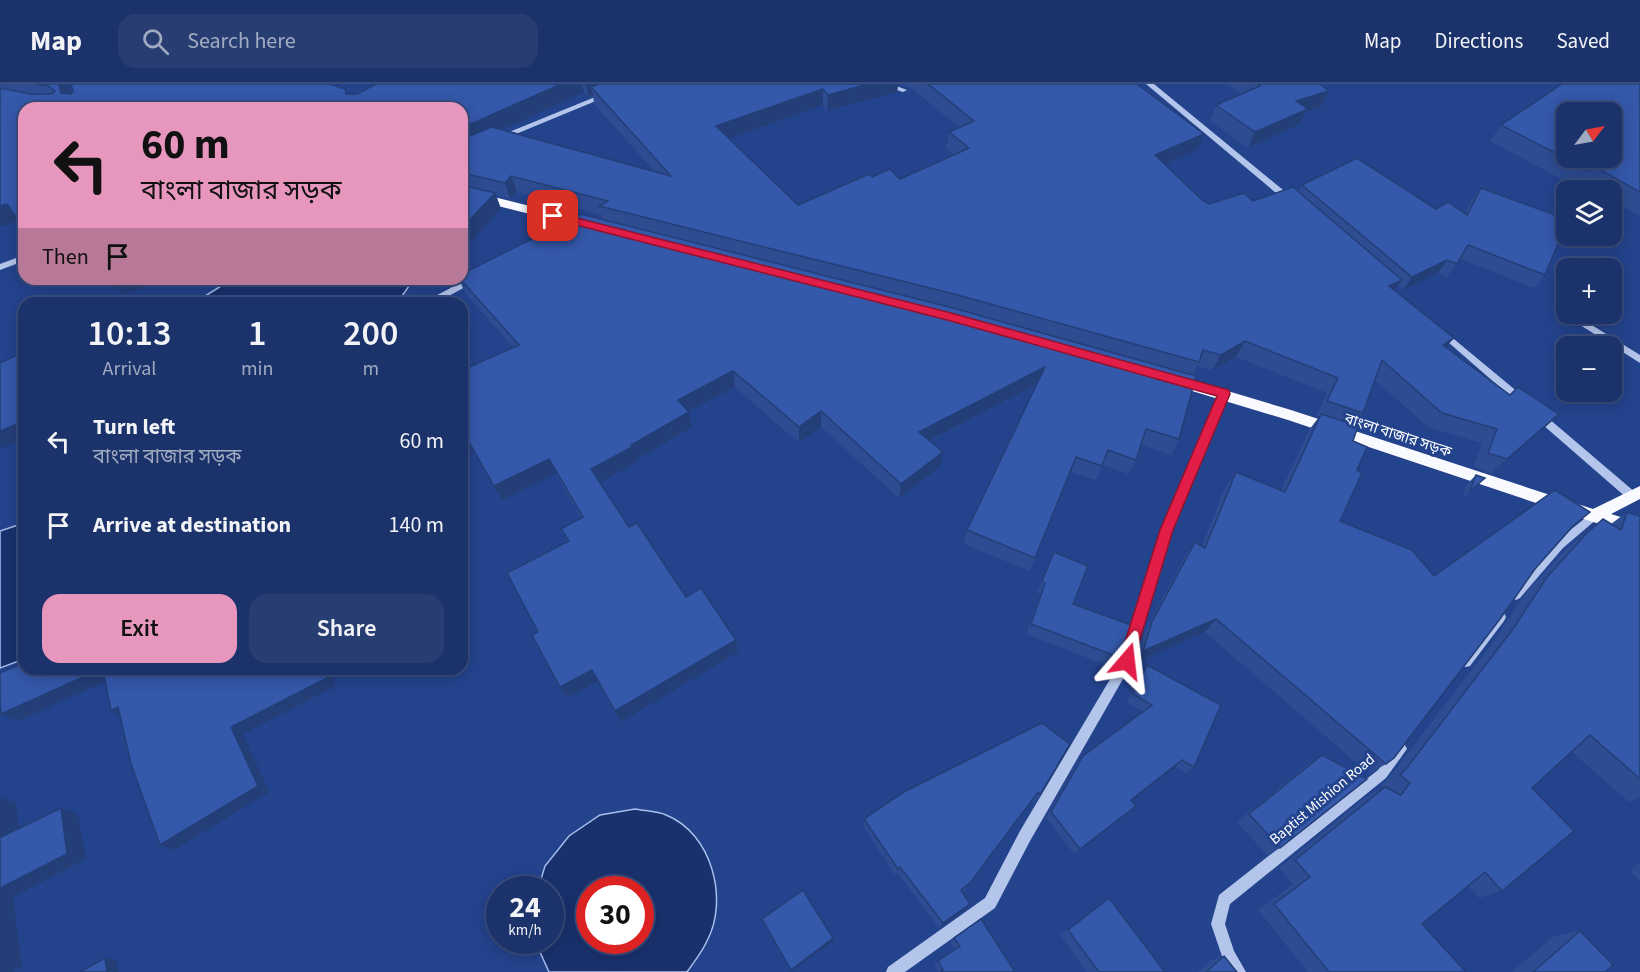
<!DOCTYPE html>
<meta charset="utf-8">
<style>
:root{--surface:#1b326a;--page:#283e72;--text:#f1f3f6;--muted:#a0aac1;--line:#394d7e;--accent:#e797bd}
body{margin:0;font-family:"Source Sans 3","Noto Sans Bengali",sans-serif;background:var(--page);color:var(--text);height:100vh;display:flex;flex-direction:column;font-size:22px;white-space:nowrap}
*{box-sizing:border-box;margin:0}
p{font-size:20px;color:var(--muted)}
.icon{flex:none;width:33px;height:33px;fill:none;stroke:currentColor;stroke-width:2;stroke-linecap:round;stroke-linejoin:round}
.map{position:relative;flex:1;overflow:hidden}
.sheet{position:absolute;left:18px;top:213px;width:450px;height:378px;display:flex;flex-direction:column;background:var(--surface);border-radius:18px;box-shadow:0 3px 15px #0003,0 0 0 2px var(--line)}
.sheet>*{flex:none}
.banner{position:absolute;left:18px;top:18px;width:450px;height:183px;border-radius:18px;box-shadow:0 3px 15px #0003,0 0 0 2px var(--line);background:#e797bd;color:#111;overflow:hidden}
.needle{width:39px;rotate:58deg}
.tools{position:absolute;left:1556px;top:18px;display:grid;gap:12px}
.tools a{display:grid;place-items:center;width:66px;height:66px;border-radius:12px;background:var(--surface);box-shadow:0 3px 15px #0003,0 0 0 2px var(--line);font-size:30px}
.speed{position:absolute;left:486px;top:792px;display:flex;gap:12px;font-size:30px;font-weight:700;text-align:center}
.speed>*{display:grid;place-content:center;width:78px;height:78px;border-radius:50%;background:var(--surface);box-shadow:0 3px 15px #0003,0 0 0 2px var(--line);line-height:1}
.speed small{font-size:15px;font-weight:400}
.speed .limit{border:9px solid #d22;background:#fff;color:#111}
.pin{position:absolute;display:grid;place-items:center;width:51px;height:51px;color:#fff;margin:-26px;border-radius:12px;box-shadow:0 3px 9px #0006}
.me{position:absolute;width:66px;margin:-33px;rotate:17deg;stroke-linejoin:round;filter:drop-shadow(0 0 4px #0008)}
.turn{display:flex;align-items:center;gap:21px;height:126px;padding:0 24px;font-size:27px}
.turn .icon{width:78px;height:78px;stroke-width:2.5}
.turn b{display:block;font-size:42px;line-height:51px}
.then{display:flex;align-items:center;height:57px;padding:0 24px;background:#0003;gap:12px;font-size:22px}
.eta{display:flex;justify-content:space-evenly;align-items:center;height:102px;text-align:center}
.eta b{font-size:36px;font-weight:600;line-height:42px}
.primary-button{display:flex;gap:12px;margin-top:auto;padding:12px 24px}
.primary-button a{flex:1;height:69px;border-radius:18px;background:var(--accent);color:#111;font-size:24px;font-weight:600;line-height:69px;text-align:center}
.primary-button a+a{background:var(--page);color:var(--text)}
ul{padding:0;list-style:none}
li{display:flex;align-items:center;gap:18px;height:84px;padding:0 24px}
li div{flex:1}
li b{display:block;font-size:22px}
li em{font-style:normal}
header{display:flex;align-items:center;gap:36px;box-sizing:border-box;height:84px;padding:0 30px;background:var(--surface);border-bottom:2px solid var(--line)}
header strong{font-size:28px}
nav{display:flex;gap:33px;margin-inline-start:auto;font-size:21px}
.search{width:420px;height:54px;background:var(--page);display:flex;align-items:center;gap:15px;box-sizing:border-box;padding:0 21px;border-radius:18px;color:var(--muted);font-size:22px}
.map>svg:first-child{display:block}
.water{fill:#19316d;stroke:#a8beec;stroke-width:1.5;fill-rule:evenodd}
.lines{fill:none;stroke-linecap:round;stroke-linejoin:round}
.minor{fill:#b3c5eb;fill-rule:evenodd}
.major{fill:#f8faff;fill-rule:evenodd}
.wall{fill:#2d4c92;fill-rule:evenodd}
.shaded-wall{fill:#243e77}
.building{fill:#3458aa;stroke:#243e77;stroke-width:1.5;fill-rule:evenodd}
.route{fill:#e11d48;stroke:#92132f;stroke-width:1.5}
.labels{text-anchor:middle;stroke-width:6;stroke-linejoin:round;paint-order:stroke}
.street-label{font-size:15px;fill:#fff;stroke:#24438d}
</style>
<header>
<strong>Map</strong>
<div class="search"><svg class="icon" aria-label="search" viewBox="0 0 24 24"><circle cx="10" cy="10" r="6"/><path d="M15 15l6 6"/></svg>Search here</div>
<nav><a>Map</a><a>Directions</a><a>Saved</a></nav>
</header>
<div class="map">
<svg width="1640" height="888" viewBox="0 0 1640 888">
<rect width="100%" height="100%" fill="#24438d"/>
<!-- water -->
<g class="water">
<path d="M253 195H414L397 219H384L378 216 373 219H194L229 197Z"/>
<path d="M24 439V575L0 584V447Z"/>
<path d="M635 725C645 727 657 727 666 731 712 749 729 816 707 857 702 868 694 878 687 888H549L535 857 550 856V806L538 805 545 782 569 752 600 731ZM590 806H640V856H590Z"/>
</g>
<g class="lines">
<!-- minor -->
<g class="minor">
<path d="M627 0H637L504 55H498L497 53Z"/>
<path d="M879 0H891L907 6 903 8Z"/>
<path d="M1146 0H1154L1294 115V119H1288Z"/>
<path d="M24 171V177L0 186V180Z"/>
<path d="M473 192 477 195 476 197 436 219H425L426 217Z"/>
<path d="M1558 220 1566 224V230H1574L1640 271V279L1555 225V221Z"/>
<path d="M1443 246 1525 314 1527 317 1525 320H1519L1440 251 1438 249Z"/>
<path d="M1224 306 1229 310 1172 446 1131 581 1030 757 995 824 905 888H886L888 883 985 814 1020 747 1122 575 1162 446 1219 310Z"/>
<path d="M1538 327 1541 328 1636 409 1637 412 1636 415H1628L1535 334 1533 331Z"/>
<path d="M1593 428 1597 429 1598 432 1597 435 1563 464 1520 514 1516 516 1512 514 1511 511 1512 508 1555 458Z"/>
<path d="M1500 528 1504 529 1506 533 1504 537 1470 582 1466 583 1462 582 1460 578 1462 574 1496 529Z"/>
<path d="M1401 659 1405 661 1407 665 1386 694 1230 820 1225 840 1234 867 1246 888H1231L1223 875 1211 840 1219 811 1378 686 1397 661Z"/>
</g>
<!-- major -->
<g class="major">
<path d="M462 105 589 137 595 141 589 145 462 113Z"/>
<path d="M1174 291 1291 326 1593 425 1640 402V415L1611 430 1640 439V451L1593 438 1288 336 1169 300 1167 296 1169 292Z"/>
</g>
</g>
<!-- wall -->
<g class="wall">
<path d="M0 0H69L71 10H357L376 0H898L897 8 827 27 823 21 729 55 798 121 872 93 900 95 954 71 946 64 949 48 959 43 911 4 898 0H1137L1197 66 1165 80 1202 116 1209 120 1253 117 1299 108 1302 101 1465 129 1471 117 1481 104 1545 191 1534 204 1460 175 1447 193 1438 189 1403 206 1398 202 1395 207 1446 263 1543 345 1492 389 1474 383 1482 359 1429 344 1375 296 1363 329 1353 340V357L1357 386 1340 437 1434 492 1573 442 1535 485 1386 680 1369 690 1205 548 1134 579 1143 551 1185 472 1195 458 1202 462 1225 404 1236 388 1281 407 1309 346 1319 333 1316 332 1327 309 1236 273 1212 286 1197 282 1193 291 1179 355 1171 371 1141 361 1136 376 1128 390 1102 381 1096 396 1070 388 1030 487 964 460 967 446 1037 301 929 357 943 368 940 383 899 414 821 343 799 359 735 303 688 327 692 343 636 376 637 378 600 398 629 443 686 513 736 556 738 568 621 638 598 597 567 614 560 603 538 548 567 458 561 445 581 434 556 390 502 416 473 367 514 264 465 209 459 195H462L602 135 601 131 517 108 510 115 496 111 501 125 470 159 462 156V24L19 137 0 143ZM584 8 589 13 593 11 594 20 655 88 502 45Z"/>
<path d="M1227 0H1320L1321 23 1306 28 1300 40 1248 64 1210 37 1216 21 1242 10Z"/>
<path d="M1640 0V132L1611 116V106H1595L1580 98 1576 103 1490 57 1501 41Z"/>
<path d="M1476 391 1485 394 1462 414 1468 399Z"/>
<path d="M1627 428 1640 432V714L1629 718 1572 668 1532 704 1502 807 1479 814 1468 802 1422 840 1466 888H1308L1258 826 1293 800 1279 784 1367 712 1384 703 1381 701 1388 695 1493 558 1527 507 1565 466 1582 451 1603 435 1611 440Z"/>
<path d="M1054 468 1073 520 1121 574 1114 584 1026 550 1040 510 1037 508Z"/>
<path d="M1147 581 1194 683 1186 689 1175 683 1131 717 1129 728 1074 770 1046 734 1077 679 1083 672 1143 628 1127 618 1141 590Z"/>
<path d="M1042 639 1040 711 1034 719 1032 716 966 804 962 808 966 825 939 844 898 789 895 791 863 742 864 735Z"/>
<path d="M1322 671 1280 764 1267 771 1237 738 1308 680Z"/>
<path d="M1640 778V797L1630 787Z"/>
<path d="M1109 814 1165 888H1087L1060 851Z"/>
<path d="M1580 847 1605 888H1512L1554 852Z"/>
<path d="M954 854 1015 888H938L934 881 938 877 955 865 950 859Z"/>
<path d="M1224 872 1237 888H1198L1211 876Z"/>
</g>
<!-- shaded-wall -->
<g class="shaded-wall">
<path d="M59 0H69L73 24 61 9Z"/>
<path d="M561 0H582L584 8 462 64V44Z"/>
<path d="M585 0H621L591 3 593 11 589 13Z"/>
<path d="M868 0H898L897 8 827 27 828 11Z"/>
<path d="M823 5V21L718 59 716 42Z"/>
<path d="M1329 7 1321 23 1306 28 1300 40 1248 64 1255 48 1296 17Z"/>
<path d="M1204 50 1197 66 1149 87 1155 71Z"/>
<path d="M511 92 517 108 510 115 505 99Z"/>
<path d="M495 109 501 125 470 159 463 143Z"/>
<path d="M7 120 22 136 0 143V122Z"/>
<path d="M1447 176 1438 189 1403 206 1412 193Z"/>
<path d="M60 195H79L64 200Z"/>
<path d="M109 195H168L123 211Z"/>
<path d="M1402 196 1391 212 1389 202Z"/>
<path d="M1454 254 1441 269 1443 261Z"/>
<path d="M1245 257 1236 273 1212 286 1221 271Z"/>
<path d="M1045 283 1040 299 916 363 919 348Z"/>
<path d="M733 287 735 303 681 331 678 316Z"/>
<path d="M821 327V343L799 359V343Z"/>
<path d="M689 328 692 343 636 376 637 378 597 400 591 385Z"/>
<path d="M1559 330 1543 345 1492 389 1507 375Z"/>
<path d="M24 337V355L0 365V347Z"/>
<path d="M465 351 473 367 462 372V353Z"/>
<path d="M943 368 940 383 899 414 901 400Z"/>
<path d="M549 375 556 390 502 416 494 402Z"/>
<path d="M1216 535 1205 548 1134 579 1143 567Z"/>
<path d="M736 556 738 568 621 638 615 627Z"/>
<path d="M101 585H104L117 592 18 637 1 630Z"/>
<path d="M323 585H330L336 602 243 650 269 708 174 766 160 761 231 643Z"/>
<path d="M592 586 598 597 567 614 560 603Z"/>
<path d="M118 623 125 634 111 627Z"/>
<path d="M1182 676 1175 683 1124 723 1131 716Z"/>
<path d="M0 713 16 719 21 759 1 753 0 742Z"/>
<path d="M1136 722 1129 728 1074 770 1080 765Z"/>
<path d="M61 724 78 730 86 775 13 813 22 883 13 888H0V804Z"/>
<path d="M970 820 966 825 939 844 943 839Z"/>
<path d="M833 854V857L791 888V886Z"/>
<path d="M105 874 116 876 119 888H107Z"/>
</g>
<!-- building -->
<g class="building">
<path d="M36 0H59L61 9 71 10 73 7 71 0H330L345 5 346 10H357L376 0H561L462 44V24H24V144L7 120 0 122V4L31 10H52L55 7 48 2Z"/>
<path d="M599 0H868L828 11 823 5 716 42 798 121 869 90 872 93 890 85 900 95 969 64 949 48 974 37 928 0H1137L1204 50 1155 71 1202 116 1209 120 1244 109 1253 117 1293 103 1402 196 1389 202 1454 254 1443 261 1510 311 1518 303 1559 330 1507 375 1488 369 1497 345 1442 329 1382 276 1363 329 1327 317 1338 294 1245 257 1221 271 1203 266 1199 278 954 210 599 122 608 117 511 92 505 99 462 89V55L492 43 671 92 591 3Z"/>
<path d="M1258 0H1320L1329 7 1296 17 1308 25 1255 48 1216 21 1260 2Z"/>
<path d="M1562 0H1640V108L1592 81 1590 87 1501 41ZM1566 28H1611V74H1566Z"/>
<path d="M1357 74 1436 125 1448 118 1467 131 1481 104 1566 135V141L1545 191 1468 161 1457 180 1447 176 1412 193 1302 101Z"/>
<path d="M462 101 495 109 463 143 462 142Z"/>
<path d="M581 130 953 224 1196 292 1179 355 1146 345 1136 376 1108 366 1102 382 1076 373 1035 474 967 446 1045 283 919 348 943 368 901 400 821 327 799 343 733 287 678 316 689 328 631 361 632 363 591 385 629 443 637 439 686 513 701 504 736 556 615 627 592 586 560 603 532 551 538 548 507 489 569 457 561 445 583 433 549 375 494 402 465 351 462 353V286L519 261 460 195H462V190Z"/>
<path d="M24 268V337L0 347V279Z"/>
<path d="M1321 330 1358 342 1353 357 1367 363 1357 386 1362 389 1340 437 1412 466 1434 492 1555 406 1590 428 1573 442 1535 485 1500 535 1394 674 1386 680 1216 535 1143 567 1152 538 1195 458 1205 464 1236 388 1285 408Z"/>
<path d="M1476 391 1485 394 1470 407Z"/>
<path d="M1627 428 1640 432V695L1590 651 1532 704 1574 747 1502 807 1485 788 1422 840 1466 888H1329L1274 820 1310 793 1295 776 1385 703 1401 711 1410 699 1400 691 1406 685 1513 545 1547 493 1586 450 1603 435 1621 446Z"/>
<path d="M1054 468 1088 482 1073 520 1134 542 1121 574 1031 540 1045 499 1042 497Z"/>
<path d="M24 579V585H101L1 630 0 618V589Z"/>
<path d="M1147 581 1221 621 1194 683 1182 676 1131 716 1136 722 1080 765 1051 728 1083 672 1152 621 1133 610Z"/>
<path d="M103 585H323L327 594 231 643 258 702 160 761 131 680 118 623 111 627Z"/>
<path d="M1042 639 1070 660 1040 711 1038 708 970 799 961 806 970 820 943 839 900 783 898 785 864 735 904 708Z"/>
<path d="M1322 671 1367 695 1280 764 1249 730Z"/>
<path d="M61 724 67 770 0 804V742L1 753Z"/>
<path d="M803 806 833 854 791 886 762 835Z"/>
<path d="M1109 814 1165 888H1099L1068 846Z"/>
<path d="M981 835 1015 888H941L943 886 938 877 960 862 954 854Z"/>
<path d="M1580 847 1613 881 1605 888H1533Z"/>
<path d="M1224 872 1237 888H1206Z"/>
<path d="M105 874 107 888H80Z"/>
</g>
<!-- route -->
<path class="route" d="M553 128 951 229 1229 306 1230 310 1173 446 1132 582 1127 584 1122 582 1119 577 1160 446 1217 312 951 237 549 134 547 132Z"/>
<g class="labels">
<!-- street labels -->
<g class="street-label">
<text transform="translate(1398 351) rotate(18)" y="5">বাংলা বাজার সড়ক</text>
<text transform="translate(1322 715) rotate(-40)" y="5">Baptist Mishion Road</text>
</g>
</g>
</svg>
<div class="tools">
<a><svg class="needle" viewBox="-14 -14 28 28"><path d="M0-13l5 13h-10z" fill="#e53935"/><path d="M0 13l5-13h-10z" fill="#a0aac1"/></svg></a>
<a><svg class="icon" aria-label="layers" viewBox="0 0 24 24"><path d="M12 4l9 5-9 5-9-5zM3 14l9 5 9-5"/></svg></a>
<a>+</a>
<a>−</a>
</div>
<div class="speed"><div>24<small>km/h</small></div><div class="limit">30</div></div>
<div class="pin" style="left:553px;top:132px;background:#d93025"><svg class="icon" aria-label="arrive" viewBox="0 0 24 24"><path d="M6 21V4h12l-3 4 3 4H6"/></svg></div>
<svg class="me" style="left:1127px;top:577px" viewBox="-20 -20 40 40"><path d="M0-17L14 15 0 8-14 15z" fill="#e11d48" stroke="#fff" stroke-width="4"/></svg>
<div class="banner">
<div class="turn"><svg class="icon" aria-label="left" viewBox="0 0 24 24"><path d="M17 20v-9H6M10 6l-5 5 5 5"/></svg><div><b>60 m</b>বাংলা বাজার সড়ক</div></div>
<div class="then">Then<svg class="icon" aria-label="arrive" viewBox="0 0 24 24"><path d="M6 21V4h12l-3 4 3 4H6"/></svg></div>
</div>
<section class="sheet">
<div class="eta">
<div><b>10:13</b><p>Arrival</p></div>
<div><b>1</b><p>min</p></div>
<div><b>200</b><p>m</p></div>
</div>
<ul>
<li><svg class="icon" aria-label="left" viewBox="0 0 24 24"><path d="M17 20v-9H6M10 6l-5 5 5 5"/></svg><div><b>Turn left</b><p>বাংলা বাজার সড়ক</p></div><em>60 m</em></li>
<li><svg class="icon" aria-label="arrive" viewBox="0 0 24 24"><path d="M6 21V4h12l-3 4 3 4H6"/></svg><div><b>Arrive at destination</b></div><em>140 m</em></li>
</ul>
<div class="primary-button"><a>Exit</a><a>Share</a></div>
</section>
</div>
